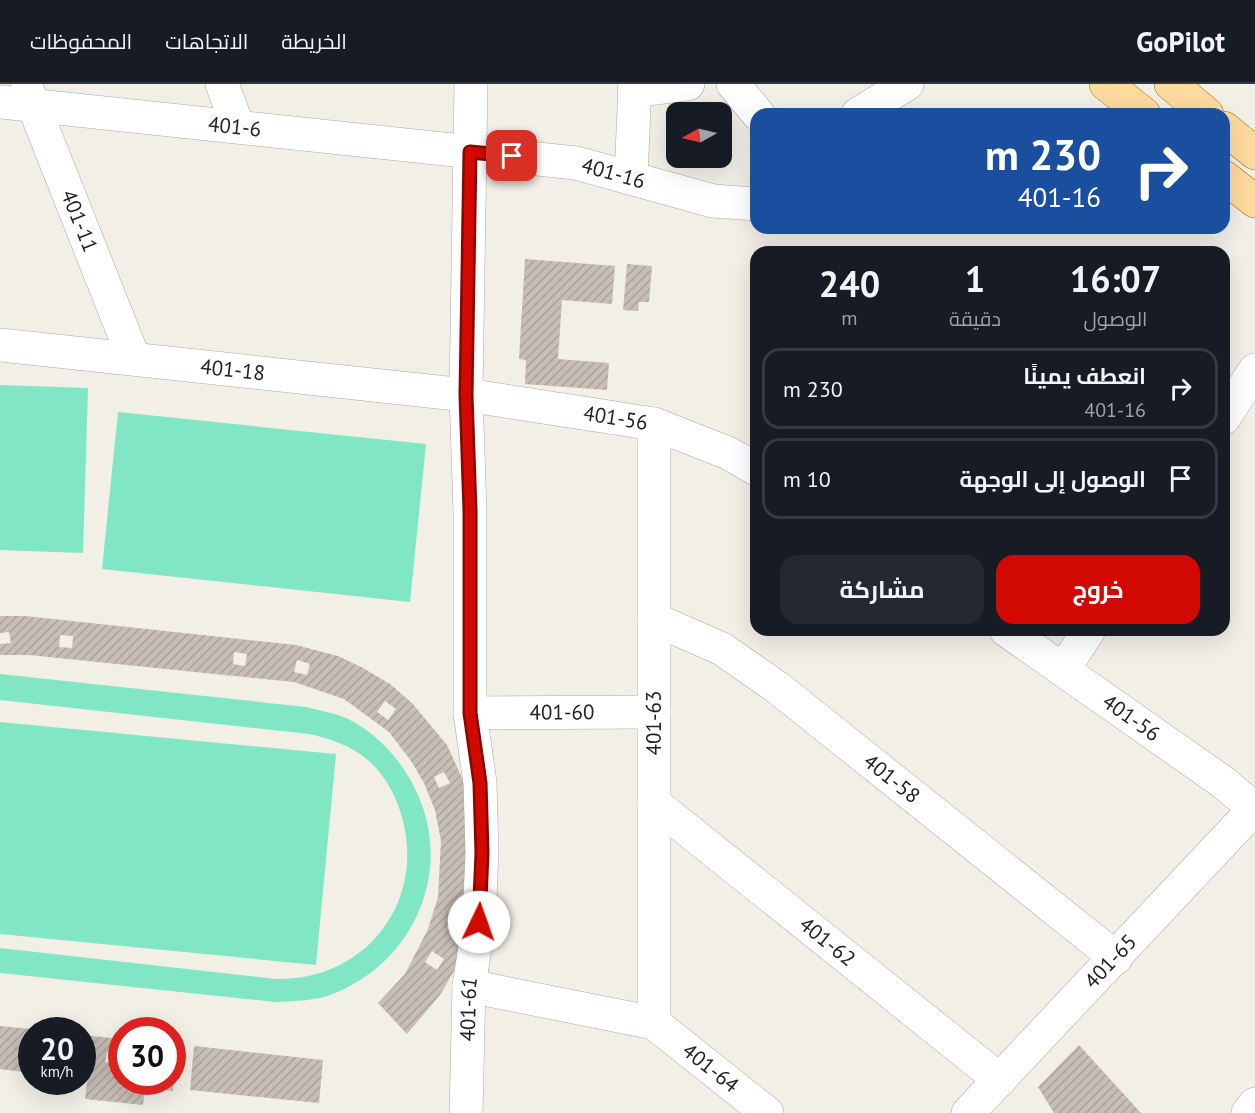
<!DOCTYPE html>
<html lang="ar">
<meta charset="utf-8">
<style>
:root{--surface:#171b24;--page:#242831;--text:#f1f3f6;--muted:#9ea1a6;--line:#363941;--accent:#d20900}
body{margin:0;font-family:"PT Sans",Cairo,sans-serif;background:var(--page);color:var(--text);direction:rtl;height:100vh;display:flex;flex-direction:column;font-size:22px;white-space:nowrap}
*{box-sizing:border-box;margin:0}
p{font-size:20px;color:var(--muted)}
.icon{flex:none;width:33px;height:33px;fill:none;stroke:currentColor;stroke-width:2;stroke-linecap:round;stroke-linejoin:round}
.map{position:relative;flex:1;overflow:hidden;direction:ltr}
.side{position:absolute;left:750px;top:162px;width:480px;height:390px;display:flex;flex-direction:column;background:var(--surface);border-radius:18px;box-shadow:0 6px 24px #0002;direction:rtl}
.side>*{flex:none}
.hud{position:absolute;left:750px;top:24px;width:480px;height:126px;border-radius:18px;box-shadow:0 6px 24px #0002;direction:rtl;background:#1a4fa0;color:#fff;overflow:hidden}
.needle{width:39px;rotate:262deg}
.buttons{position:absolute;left:666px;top:18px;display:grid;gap:12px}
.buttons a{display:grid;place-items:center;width:66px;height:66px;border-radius:12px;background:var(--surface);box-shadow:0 6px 24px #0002;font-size:30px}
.speed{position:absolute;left:18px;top:933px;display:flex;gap:12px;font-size:30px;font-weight:700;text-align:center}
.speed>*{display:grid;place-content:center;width:78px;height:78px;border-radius:50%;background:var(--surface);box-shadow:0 6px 24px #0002;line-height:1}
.speed small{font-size:15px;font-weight:400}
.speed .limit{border:9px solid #d22;background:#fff;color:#111}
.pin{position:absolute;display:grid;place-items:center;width:51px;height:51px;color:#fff;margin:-26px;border-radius:12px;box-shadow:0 3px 9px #0006}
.me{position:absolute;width:66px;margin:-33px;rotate:3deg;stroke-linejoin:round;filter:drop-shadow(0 0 4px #0008)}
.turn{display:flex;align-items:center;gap:21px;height:126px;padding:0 30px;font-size:27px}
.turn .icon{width:78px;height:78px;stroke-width:2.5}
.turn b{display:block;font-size:42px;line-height:51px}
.eta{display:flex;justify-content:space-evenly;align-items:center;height:102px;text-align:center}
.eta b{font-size:36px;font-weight:700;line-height:42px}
.primary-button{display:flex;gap:12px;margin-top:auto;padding:12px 30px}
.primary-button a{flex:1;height:69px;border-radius:18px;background:var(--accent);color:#fff;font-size:24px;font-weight:700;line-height:69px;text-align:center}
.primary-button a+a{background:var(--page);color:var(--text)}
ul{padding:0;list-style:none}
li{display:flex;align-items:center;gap:18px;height:81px;margin:0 12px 9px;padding:0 18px;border:3px solid var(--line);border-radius:18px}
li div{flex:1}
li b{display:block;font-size:22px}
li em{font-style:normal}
header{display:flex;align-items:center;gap:36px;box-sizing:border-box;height:84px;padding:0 30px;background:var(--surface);border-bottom:2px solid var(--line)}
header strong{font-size:28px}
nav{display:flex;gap:33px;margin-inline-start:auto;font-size:21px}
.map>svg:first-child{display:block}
.pitch{fill:#81e6c3}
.building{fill:url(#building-hatch);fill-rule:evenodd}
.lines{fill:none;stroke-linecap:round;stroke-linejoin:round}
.minor-casing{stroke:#a8a8a8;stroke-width:34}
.major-casing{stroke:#9e7100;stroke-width:34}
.minor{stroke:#fff;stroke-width:33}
.major{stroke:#ffda9f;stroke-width:33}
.route-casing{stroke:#880600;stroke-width:15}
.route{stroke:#d20900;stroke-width:10}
.labels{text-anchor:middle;stroke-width:6;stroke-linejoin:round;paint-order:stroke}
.street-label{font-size:21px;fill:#212121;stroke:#fff}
</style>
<header>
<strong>GoPilot</strong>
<nav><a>الخريطة</a><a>الاتجاهات</a><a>المحفوظات</a></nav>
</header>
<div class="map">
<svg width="1255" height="1029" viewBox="0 0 1255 1029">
<defs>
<pattern id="building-hatch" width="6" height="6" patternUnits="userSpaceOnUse" patternTransform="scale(1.5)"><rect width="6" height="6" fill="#c7beb6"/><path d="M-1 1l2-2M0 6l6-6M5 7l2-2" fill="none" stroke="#aba39c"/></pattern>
</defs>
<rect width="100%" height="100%" fill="#f2efe7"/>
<!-- pitch -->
<g class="pitch">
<path d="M0 301 88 304 83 469 0 466Z"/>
<path d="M118 328 426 360 410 518 102 485Z"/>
<path d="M0 590 306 623C321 627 336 629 350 636 380 652 403 678 417 709 453 786 415 877 335 909 317 917 296 917 276 918L0 889V864L276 895C365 897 426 819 402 733 395 708 381 684 360 670 344 659 327 654 309 650L0 616Z"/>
<path d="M0 638 336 670 316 881 0 850Z"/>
</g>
<!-- building -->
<g class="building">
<path d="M525 175 615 182 612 220 562 216 558 275 609 279 607 306 525 300 526 276 519 275Z"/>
<path d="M627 180 652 182 649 218H639L638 227 623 226Z"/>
<path d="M0 532H25L296 561 338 572 363 584 390 600 412 619 447 661 472 716 461 875 440 911 407 950 378 919 405 890 428 845 438 813 441 757 435 726 424 699 411 677 389 648 344 615 294 598 29 571H0V560L11 559 9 548 0 549ZM60 551 73 552 72 564 59 563ZM234 568 247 570 245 582 233 580ZM297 576 310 580 307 591 294 588ZM385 617 396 625 388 636 377 628ZM444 688 450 699 439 704 434 693ZM432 867 444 875 437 886 425 878Z"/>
<path d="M0 942 32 945V989L0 985Z"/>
<path d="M82 951 122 955V998H172V960L178 961 173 1007 145 1004 143 1021 85 1015 87 997H82ZM107 968 118 969 117 980 105 978Z"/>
<path d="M1079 961 1141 1029H1054L1038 1003Z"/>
<path d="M194 962 323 976 319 1019 190 1006Z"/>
</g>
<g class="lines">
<defs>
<g id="minor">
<path d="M222 0 238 43"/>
<path d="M733 0 758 30"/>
<path id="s1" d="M27 5 134 275"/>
<path d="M634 7 688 0"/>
<path id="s2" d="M0 18 576 79 713 117 756 120"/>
<path d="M858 30 907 0"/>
<path d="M631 94 635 0"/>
<path id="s3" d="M0 261 466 311 654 340 728 369 756 385"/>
<path d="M1224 334 1255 286"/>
<path id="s4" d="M654 535 722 565 778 604 1116 874"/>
<path id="s5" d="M1006 546 1224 699 1255 725"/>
<path d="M1063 586 1089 546"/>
<path id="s6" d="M470 629 654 628"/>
<path id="s7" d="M654 719 1000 996"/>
<path id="s8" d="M469 902 654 939 767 1029"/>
<path d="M654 939V340"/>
<path id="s9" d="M466 1029 469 902 479 838 482 769 480 699 470 629V427L466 311 471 0"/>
<path id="s10" d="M968 1029 1255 724"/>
<path d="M1248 1029 1255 1020"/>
</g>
<g id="major">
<path d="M1106 0 1144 30"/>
<path d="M1171 0 1207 30"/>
<path d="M1224 44 1255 69"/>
<path d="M1224 93 1255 117"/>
</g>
</defs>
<!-- minor casing -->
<use href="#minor" class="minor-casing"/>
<!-- major casing -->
<use href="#major" class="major-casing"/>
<!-- minor -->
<use href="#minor" class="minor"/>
<!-- major -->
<use href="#major" class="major"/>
</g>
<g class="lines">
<defs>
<path id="route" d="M479 838 482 769 480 699 470 629V427L466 311 470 68 512 72"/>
</defs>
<!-- route casing -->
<use href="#route" class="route-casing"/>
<!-- route -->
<use href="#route" class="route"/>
</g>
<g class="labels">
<!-- street labels -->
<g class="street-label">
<text dy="7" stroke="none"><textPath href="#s2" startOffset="236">401-6</textPath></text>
<text dy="7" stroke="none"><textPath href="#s2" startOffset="618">401-16</textPath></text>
<text dy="7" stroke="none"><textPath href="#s1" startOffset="142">401-11</textPath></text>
<text dy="7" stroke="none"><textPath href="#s3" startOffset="234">401-18</textPath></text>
<text dy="7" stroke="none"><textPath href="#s3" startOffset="620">401-56</textPath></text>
<text dy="7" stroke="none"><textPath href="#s6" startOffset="92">401-60</textPath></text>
<text dy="7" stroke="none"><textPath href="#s5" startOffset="153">401-56</textPath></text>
<text transform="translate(654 639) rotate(-90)" y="7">401-63</text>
<text dy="7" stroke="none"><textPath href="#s4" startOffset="288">401-58</textPath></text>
<text dy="7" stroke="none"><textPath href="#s7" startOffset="222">401-62</textPath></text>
<text dy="7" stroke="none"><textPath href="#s10" startOffset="208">401-65</textPath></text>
<text dy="7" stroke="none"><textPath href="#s9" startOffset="104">401-61</textPath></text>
<text dy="7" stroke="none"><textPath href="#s8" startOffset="261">401-64</textPath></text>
</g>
</g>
</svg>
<div class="buttons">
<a><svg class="needle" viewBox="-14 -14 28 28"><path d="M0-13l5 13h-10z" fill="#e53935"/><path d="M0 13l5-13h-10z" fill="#9ea1a6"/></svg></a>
</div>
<div class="speed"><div>20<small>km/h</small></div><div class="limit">30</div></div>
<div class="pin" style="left:512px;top:72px;background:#d93025"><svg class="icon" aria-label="arrive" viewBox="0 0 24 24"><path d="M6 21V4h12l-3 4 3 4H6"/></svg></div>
<svg class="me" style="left:479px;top:838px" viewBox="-20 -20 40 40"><circle r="19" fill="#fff"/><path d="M0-13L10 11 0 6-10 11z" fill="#d20900"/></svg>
<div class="hud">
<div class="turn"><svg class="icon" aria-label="right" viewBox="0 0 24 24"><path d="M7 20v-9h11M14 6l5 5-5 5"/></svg><div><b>230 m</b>401-16</div></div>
</div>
<section class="side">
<div class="eta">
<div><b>16:07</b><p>الوصول</p></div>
<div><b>1</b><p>دقيقة</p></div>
<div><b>240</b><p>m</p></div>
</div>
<ul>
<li><svg class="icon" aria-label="right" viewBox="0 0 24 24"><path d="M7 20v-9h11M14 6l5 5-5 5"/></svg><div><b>انعطف يمينًا</b><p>401-16</p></div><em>230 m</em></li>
<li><svg class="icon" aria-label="arrive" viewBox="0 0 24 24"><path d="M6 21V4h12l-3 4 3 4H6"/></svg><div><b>الوصول إلى الوجهة</b></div><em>10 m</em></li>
</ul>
<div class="primary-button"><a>خروج</a><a>مشاركة</a></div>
</section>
</div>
